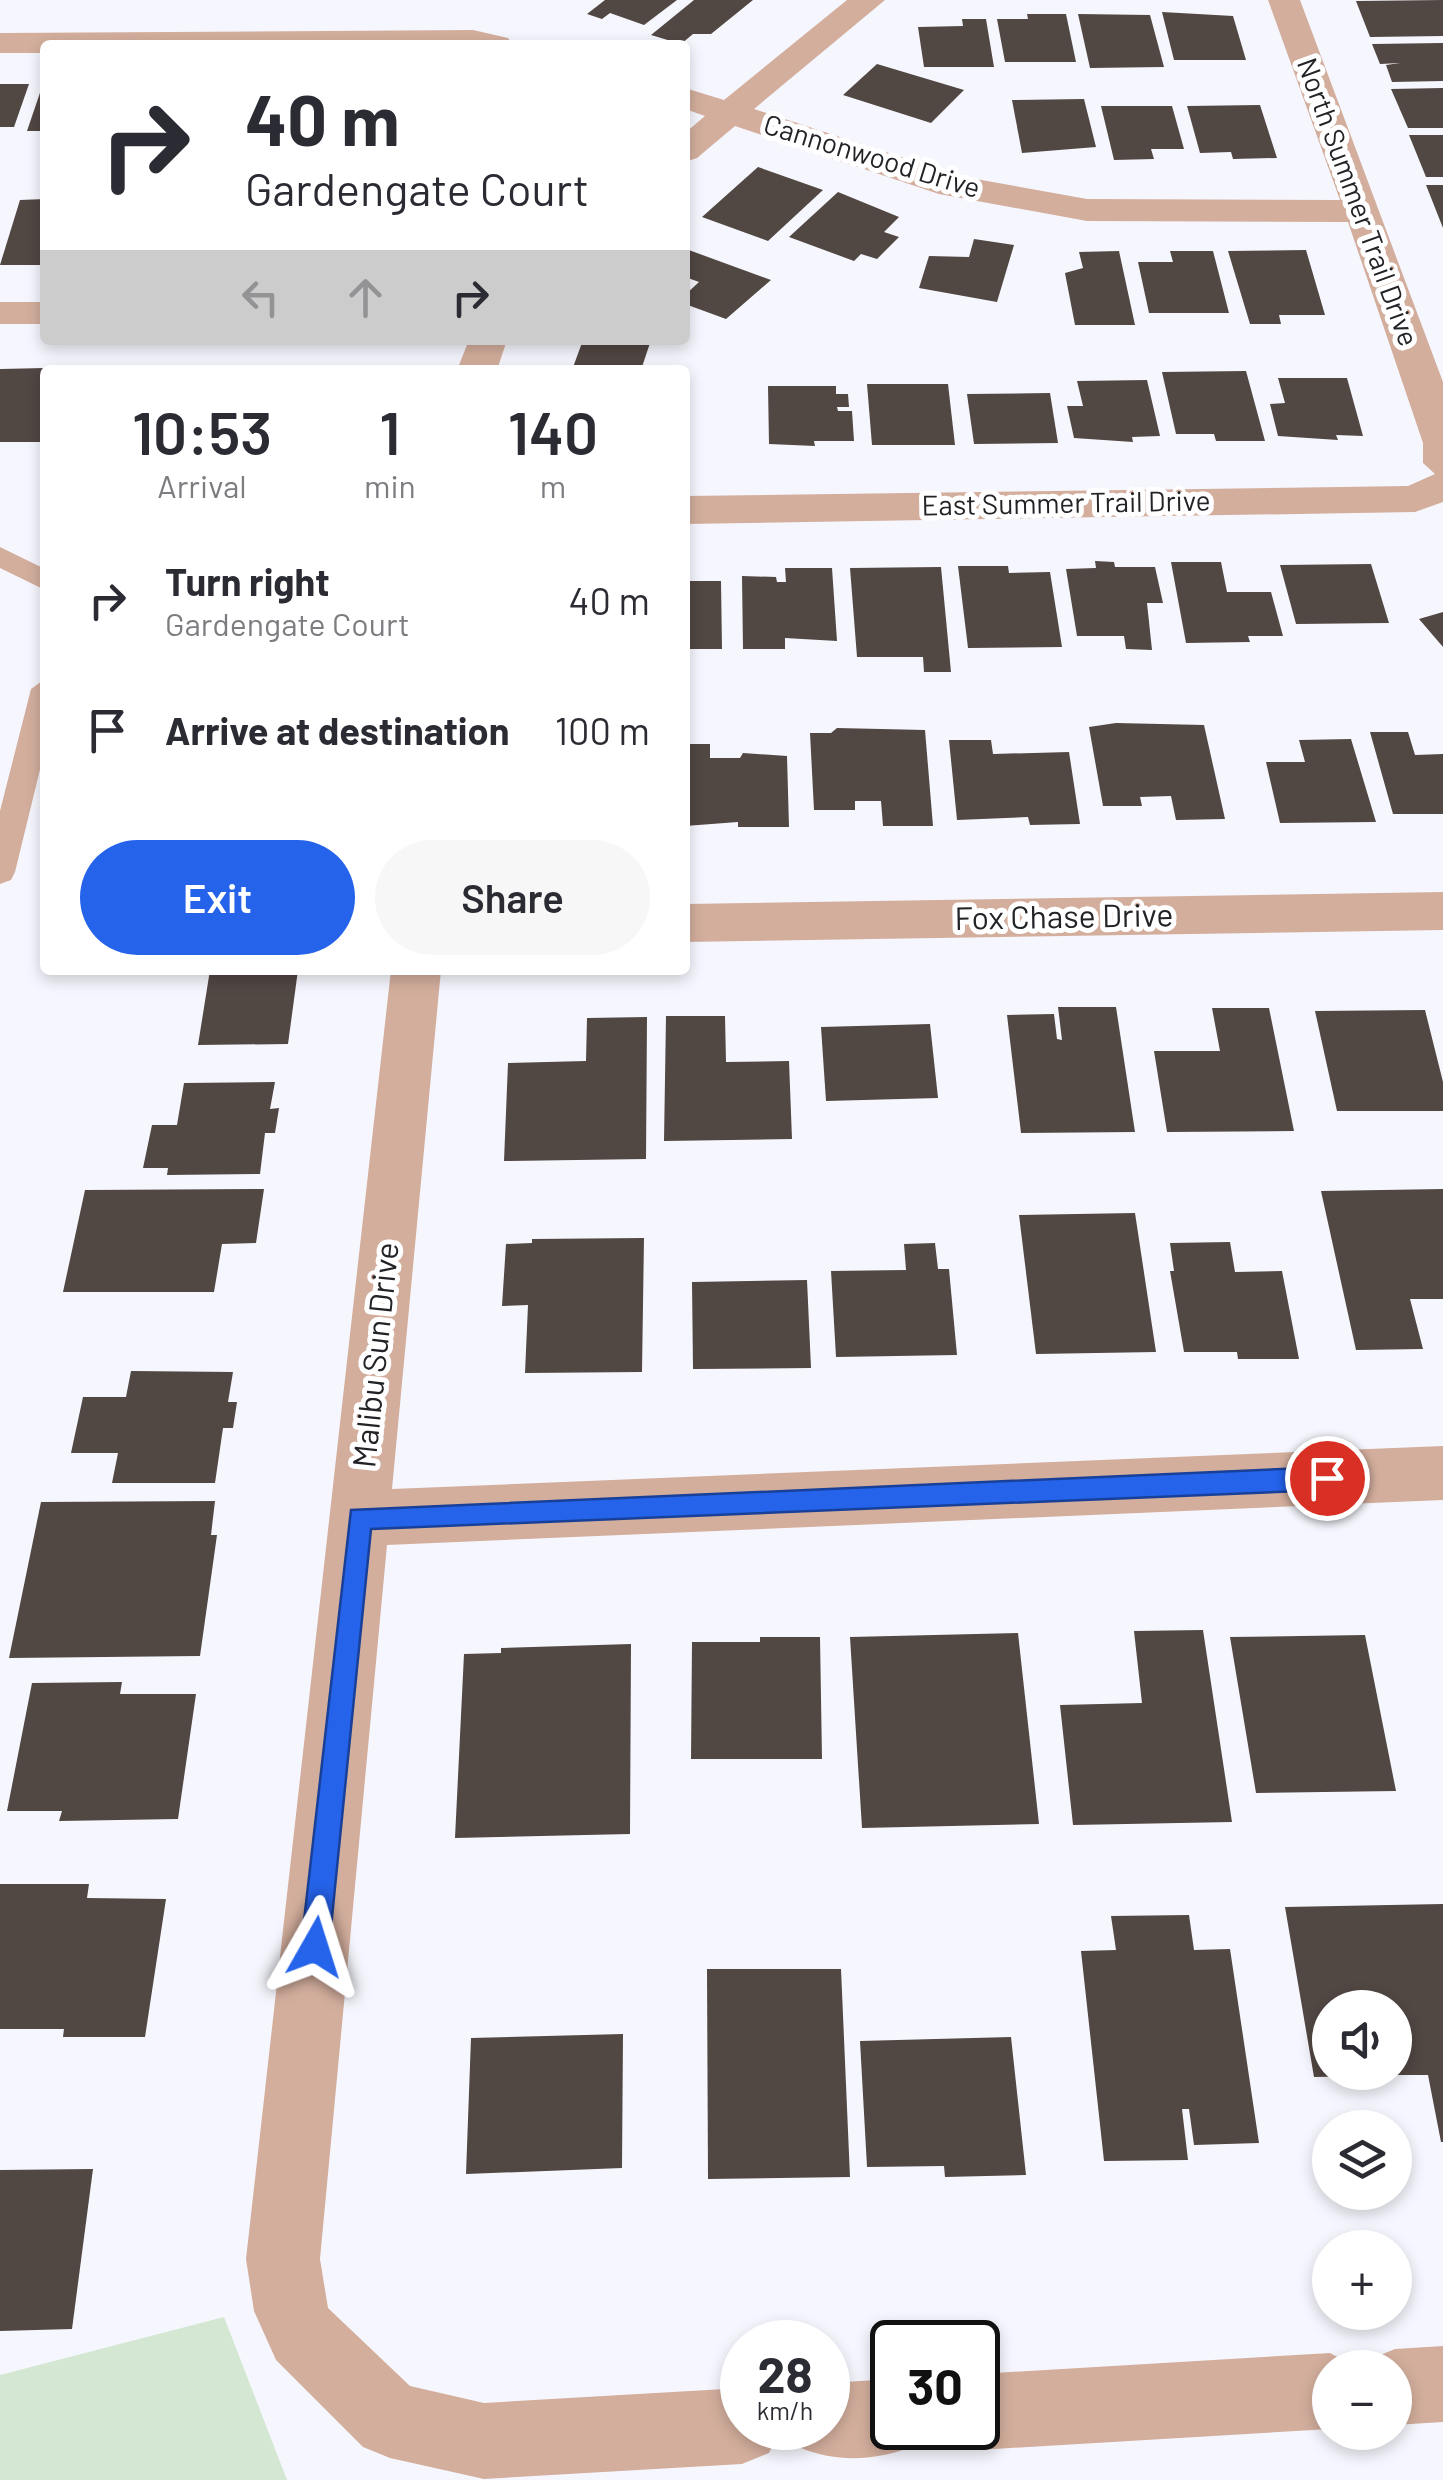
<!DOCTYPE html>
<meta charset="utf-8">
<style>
:root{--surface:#fff;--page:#f7f7f7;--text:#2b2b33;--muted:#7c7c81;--accent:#2563eb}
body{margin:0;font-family:Barlow,sans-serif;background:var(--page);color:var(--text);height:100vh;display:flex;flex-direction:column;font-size:38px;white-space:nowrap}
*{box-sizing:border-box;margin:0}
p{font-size:32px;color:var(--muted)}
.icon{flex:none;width:55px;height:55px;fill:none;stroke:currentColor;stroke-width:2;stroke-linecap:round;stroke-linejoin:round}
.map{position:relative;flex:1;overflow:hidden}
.drawer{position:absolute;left:40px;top:365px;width:650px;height:610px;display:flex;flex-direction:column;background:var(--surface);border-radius:10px;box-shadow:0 5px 15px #0003}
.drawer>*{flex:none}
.hud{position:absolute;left:40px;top:40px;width:650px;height:305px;border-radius:10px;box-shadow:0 5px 15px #0003;background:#fff;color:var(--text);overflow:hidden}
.controls{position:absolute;left:1312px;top:1990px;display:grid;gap:20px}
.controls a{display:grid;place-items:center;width:100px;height:100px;border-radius:50%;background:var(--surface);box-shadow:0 5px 15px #0003;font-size:50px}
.speed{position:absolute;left:720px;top:2320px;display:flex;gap:20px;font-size:50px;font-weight:700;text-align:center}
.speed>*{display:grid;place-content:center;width:130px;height:130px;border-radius:50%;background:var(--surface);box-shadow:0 5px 15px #0003;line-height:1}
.speed small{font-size:25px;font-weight:400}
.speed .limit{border:5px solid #111;border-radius:15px;background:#fff;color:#111}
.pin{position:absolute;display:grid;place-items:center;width:85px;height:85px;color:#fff;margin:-42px;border:5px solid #fff;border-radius:50%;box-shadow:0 2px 10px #0007}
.me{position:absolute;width:110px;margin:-55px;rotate:6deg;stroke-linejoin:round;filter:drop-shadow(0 0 8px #0008)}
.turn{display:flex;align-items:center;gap:35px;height:210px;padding:0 40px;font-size:45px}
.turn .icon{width:130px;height:130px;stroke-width:2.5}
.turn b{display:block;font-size:70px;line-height:85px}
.lanes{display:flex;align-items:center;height:95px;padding:0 40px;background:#0003;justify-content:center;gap:50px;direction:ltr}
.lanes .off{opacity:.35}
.eta{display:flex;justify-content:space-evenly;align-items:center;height:170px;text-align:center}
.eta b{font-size:60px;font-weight:600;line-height:70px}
.cta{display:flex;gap:20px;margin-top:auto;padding:20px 40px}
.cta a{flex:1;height:115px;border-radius:60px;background:var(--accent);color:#fff;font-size:40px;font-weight:600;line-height:115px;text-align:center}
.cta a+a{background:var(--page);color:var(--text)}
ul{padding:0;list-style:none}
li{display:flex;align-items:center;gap:30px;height:130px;padding:0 40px}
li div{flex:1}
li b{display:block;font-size:38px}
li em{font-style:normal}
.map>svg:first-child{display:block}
.green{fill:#d3e7d2}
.building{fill:#514743}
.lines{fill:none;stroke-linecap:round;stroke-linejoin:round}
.service{fill:#d3ae9d;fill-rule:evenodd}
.minor{fill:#d3ae9d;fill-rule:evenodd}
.route{fill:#2563eb;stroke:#184099;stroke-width:2.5}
.labels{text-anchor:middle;stroke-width:10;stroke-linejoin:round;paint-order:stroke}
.far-street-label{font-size:28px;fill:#222327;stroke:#fff}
.street-label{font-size:32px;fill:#222327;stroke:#fff}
</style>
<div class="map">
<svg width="1443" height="2480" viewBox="0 0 1443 2480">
<rect width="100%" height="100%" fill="#f6f7fe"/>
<!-- green -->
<path class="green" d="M224 2317 287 2480H0V2375Z"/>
<!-- building -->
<g class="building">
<path d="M605 0H677L644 25 610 13 602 19 587 14Z"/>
<path d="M694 0H753L711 34H693L681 44 651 35Z"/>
<path d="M1443 0V36L1370 37 1356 1Z"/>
<path d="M1162 12 1233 16 1246 60H1174Z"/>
<path d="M1027 14H1066L1076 62H1005L997 19H1028Z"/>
<path d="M1078 14 1150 15 1164 67 1090 68Z"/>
<path d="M962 19H986L994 67H924L918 27 963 26Z"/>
<path d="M1443 43V81L1392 82 1386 65 1400 63 1380 64 1372 44Z"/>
<path d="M877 64 964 90 931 123 843 95Z"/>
<path d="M44 81 45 131H27Z"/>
<path d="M0 84H29L14 127H0Z"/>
<path d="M1443 88V128H1408L1391 89Z"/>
<path d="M1084 99 1096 147 1022 153 1012 100Z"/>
<path d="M1260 105 1277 158 1233 159 1231 152 1200 153 1187 106Z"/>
<path d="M1101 106H1172L1184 149H1151L1154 159 1114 160Z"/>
<path d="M1409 135H1443V177H1426Z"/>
<path d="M758 167 823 190 768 241 702 217Z"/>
<path d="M1426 185H1443V228Z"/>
<path d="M838 192 899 217 884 232 899 237 877 259 861 254 854 261 789 237Z"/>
<path d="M45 199V265H0L20 200Z"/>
<path d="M974 239 1014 245 997 302 919 288 929 256 969 257Z"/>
<path d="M1306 250 1325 315H1279L1281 324H1250L1228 251Z"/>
<path d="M685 251 686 249 771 280 726 319 685 304V295L699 282 685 277Z"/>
<path d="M1119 251 1135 325H1075L1065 273 1083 268 1079 252Z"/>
<path d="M1170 251H1213L1229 313H1149L1138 262H1173Z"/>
<path d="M583 340H651L641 370H572Z"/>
<path d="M45 368V442H0V369Z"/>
<path d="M1246 371 1265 441H1216L1214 434H1176L1162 372Z"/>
<path d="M1278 378H1347L1363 436 1336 435 1338 440 1278 436 1270 404 1285 403Z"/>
<path d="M1147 380 1160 436 1132 437 1133 442 1074 438 1067 406H1083L1077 381Z"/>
<path d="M867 384H948L955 445H872Z"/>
<path d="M768 386H836V394H848L849 407H837L838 411H852L854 441H814L815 446 769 444Z"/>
<path d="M1050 393 1058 443 974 444 967 394Z"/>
<path d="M1095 561 1114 562 1115 567H1155L1163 603H1147L1152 650 1126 649 1124 636H1077L1066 569 1096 568Z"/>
<path d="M1171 562H1221L1227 592H1271L1283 636H1248L1250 642 1186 643Z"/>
<path d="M1371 564 1389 623 1296 624 1280 565Z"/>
<path d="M958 566H1008L1009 573 1050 572 1062 647 968 648Z"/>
<path d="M941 567 951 672H924L923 657H857L850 568Z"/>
<path d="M785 568H832L837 641 785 638V649H743L742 576 776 577 777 582H786Z"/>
<path d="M685 581H721L722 649H685Z"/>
<path d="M1443 612V647L1419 619Z"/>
<path d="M1116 723 1204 725 1225 819 1176 820 1171 796 1140 797 1142 806H1103L1089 727Z"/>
<path d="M837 728 925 730 933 826H883L881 801H855V810H814L810 733H831Z"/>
<path d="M1370 732H1408L1415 755 1443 754V814H1393Z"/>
<path d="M1351 739 1376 822 1280 823 1266 762H1305L1299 740Z"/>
<path d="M949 740H991L993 754 1069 752 1080 824 1030 825 1028 817 957 820Z"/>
<path d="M685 744H710V758H740L743 753 787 756 789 827H738V822L685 826Z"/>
<path d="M210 970H298L288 1044 198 1045Z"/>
<path d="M1058 1007H1116L1135 1132 1021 1133 1007 1015 1054 1014 1057 1039 1062 1040Z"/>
<path d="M1212 1008H1269L1294 1131 1167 1132 1154 1051H1220Z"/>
<path d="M1425 1010 1443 1082V1111H1337L1315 1011Z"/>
<path d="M666 1016H725L726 1062 789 1061 792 1139 664 1141Z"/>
<path d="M647 1017 646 1159 504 1161 508 1063 586 1061 587 1018Z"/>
<path d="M930 1024 938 1098 826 1101 821 1027Z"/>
<path d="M275 1082 270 1109 279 1108 275 1133H265L260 1174 167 1175 168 1168H143L152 1125H177L184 1083Z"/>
<path d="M264 1189 256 1243 222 1244 214 1292H63L85 1190Z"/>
<path d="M1443 1189V1299H1410L1423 1349 1356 1350 1321 1191Z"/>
<path d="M1135 1213 1156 1352 1036 1354 1019 1215Z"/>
<path d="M644 1238 642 1372 525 1373 528 1305 502 1306 506 1244 532 1243V1239Z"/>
<path d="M1230 1242 1235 1272 1282 1271 1299 1359H1238L1237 1352H1184L1170 1271H1174L1170 1243Z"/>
<path d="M935 1243 938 1269H949L957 1355 836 1357 831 1271 906 1270 904 1244Z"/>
<path d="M807 1280 811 1368 693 1369 692 1282Z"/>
<path d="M131 1371 233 1372 228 1402H237L233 1428H223L215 1483H112L118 1453H71L83 1397H126Z"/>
<path d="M215 1501 211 1535H217L200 1656 9 1658 41 1502Z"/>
<path d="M1203 1630 1232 1822 1073 1825 1060 1705 1142 1703 1134 1631Z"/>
<path d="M1018 1633 1039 1824 862 1828 850 1637Z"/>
<path d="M1365 1635 1396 1791 1256 1793 1230 1637Z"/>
<path d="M760 1637H820L822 1759H691L692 1642H760Z"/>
<path d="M631 1644 630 1834 455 1838 464 1654 501 1653V1648Z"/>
<path d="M122 1682 120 1694H196L178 1819 59 1821 62 1811H7L32 1683Z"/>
<path d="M0 1884H89L87 1898 166 1899 145 2037H63L64 2029H0Z"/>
<path d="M1443 1904V2142H1441L1428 2075H1395V2008H1330V2072L1368 2076 1314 2077 1285 1907Z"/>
<path d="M1189 1915 1194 1950 1230 1949 1259 2143 1194 2145 1189 2109H1182L1188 2160 1104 2161 1081 1951 1116 1950 1111 1916Z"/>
<path d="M707 1969H841L850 2177 708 2179Z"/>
<path d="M623 2034 622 2168 466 2174 471 2038Z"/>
<path d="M1011 2037 1026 2175 945 2177 944 2166 867 2167 860 2041Z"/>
<path d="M93 2169 72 2329 0 2331V2170Z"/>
</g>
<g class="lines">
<!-- service -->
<g class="service">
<path d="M0 547 45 569V590L0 568Z"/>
<path d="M45 679V749L15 872 11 880 0 884V811L31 689Z"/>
</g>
<!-- minor -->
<g class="minor">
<path d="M847 0H885L754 109 959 176 1087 199 1340 200 1268 0H1300L1443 382V502L1415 512 685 524V496L1408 486 1435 474 1423 463V443L1348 222 1087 221 939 194 735 126 697 158 685 162V133L705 116 685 109V88L724 100Z"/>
<path d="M473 30 508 38 513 45H45V53H0V33Z"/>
<rect x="0" y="302" width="45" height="22"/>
<path d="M469 340H507L497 370H457Z"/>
<path d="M1443 892V930L685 942V904Z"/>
<path d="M391 970H441L392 1489 1443 1446V1500L387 1545 320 2259 328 2308 410 2386 484 2403 742 2388V2428H780L769 2453 742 2464 484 2479 390 2458 363 2447 276 2360 254 2311 246 2259Z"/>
<path d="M1443 2346V2422L1395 2425V2368H1365L1368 2360 1395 2349Z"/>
<path d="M1330 2353 1358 2368H1330V2429L978 2450 951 2439 946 2428H978V2374Z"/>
<path d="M892 2379V2428H926L919 2444C881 2460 840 2464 801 2448L792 2428H828V2383Z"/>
</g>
</g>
<!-- route -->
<path class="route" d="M1327 1467 1339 1478 1327 1490 371 1529 329 1947 325 1957 315 1961 305 1957 301 1947 351 1510Z"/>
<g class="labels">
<!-- far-street labels -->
<g class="far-street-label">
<text transform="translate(872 156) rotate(17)" y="10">Cannonwood Drive</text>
<text transform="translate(1358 202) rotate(70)" y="10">North Summer Trail Drive</text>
<text transform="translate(1066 503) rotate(-1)" y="10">East Summer Trail Drive</text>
</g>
<!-- street labels -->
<g class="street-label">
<text transform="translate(1064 917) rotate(-1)" y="11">Fox Chase Drive</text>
<text transform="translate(376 1355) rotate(-84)" y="11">Malibu Sun Drive</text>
</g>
</g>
</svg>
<div class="controls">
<a><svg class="icon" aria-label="sound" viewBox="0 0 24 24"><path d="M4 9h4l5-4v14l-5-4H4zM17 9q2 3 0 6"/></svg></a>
<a><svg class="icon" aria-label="layers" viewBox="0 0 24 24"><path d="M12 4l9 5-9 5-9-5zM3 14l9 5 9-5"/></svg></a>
<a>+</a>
<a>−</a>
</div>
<div class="speed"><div>28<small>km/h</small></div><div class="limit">30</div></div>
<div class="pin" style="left:1327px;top:1478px;background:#d93025"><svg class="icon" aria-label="arrive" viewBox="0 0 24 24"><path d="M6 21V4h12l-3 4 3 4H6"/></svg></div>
<svg class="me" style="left:315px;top:1947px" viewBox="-20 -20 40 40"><path d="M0-17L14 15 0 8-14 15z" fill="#2563eb" stroke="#fff" stroke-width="4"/></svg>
<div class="hud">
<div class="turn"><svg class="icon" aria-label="right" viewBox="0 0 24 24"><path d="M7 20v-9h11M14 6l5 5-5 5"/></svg><div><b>40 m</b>Gardengate Court</div></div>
<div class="lanes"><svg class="icon off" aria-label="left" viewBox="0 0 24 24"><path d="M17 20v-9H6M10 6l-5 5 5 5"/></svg><svg class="icon off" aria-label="ahead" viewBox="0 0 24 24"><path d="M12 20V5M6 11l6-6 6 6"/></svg><svg class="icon" aria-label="right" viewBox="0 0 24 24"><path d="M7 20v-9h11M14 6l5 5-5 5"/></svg></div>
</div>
<section class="drawer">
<div class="eta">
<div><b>10:53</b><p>Arrival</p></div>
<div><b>1</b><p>min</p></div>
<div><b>140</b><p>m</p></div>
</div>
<ul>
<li><svg class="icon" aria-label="right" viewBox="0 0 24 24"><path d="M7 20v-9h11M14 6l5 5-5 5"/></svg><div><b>Turn right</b><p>Gardengate Court</p></div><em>40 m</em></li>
<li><svg class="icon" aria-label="arrive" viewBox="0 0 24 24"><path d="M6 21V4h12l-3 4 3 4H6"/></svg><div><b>Arrive at destination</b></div><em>100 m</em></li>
</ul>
<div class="cta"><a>Exit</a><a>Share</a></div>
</section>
</div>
